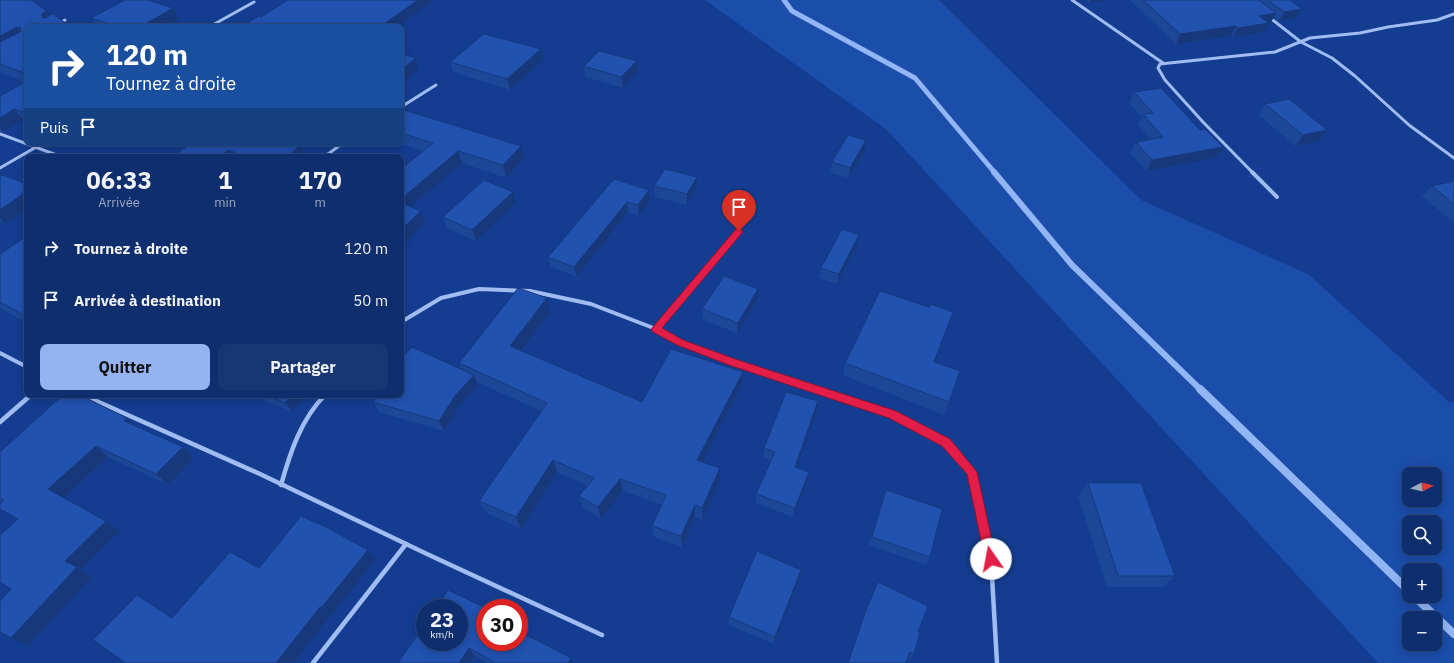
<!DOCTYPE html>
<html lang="fr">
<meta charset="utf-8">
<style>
:root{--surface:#0f2e6d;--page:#183672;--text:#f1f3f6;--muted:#9ba8c2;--line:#2f4a80;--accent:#95b2f1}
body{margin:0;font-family:"IBM Plex Sans",sans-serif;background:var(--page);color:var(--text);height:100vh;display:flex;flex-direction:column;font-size:15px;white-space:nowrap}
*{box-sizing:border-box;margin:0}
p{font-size:13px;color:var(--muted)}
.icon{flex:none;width:22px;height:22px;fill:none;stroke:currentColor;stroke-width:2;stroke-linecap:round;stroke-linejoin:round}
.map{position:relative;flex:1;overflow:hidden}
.panel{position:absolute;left:24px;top:154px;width:380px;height:244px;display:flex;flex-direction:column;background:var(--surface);border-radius:8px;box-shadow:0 2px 10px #0003,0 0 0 1px var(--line)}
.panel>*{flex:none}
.top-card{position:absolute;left:24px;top:24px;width:380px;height:122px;border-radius:8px;box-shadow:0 2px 10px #0003,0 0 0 1px var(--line);background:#1a4fa0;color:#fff;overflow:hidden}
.needle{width:26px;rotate:83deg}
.tools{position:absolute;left:1402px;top:467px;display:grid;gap:8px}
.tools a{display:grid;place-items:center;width:40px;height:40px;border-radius:8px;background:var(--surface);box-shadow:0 2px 10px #0003,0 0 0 1px var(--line);font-size:20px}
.speed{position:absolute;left:416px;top:599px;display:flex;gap:8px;font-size:20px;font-weight:700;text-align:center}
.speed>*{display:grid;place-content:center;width:52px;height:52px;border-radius:50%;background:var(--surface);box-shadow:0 2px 10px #0003,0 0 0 1px var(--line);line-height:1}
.speed small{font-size:10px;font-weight:400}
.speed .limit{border:6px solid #d22;background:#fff;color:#111}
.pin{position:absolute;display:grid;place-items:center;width:34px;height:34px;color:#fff;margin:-41px -17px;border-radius:50% 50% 50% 0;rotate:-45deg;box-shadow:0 0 4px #0007}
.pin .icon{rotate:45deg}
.me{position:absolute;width:44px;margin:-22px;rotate:348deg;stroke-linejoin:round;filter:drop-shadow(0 0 3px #0008)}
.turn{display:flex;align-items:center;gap:14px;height:84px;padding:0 16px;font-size:18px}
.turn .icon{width:52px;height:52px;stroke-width:2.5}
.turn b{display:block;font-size:28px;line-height:34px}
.then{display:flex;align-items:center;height:38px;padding:0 16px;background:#0003;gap:8px;font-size:15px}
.eta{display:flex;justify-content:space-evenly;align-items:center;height:68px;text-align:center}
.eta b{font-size:24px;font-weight:700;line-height:28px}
.cta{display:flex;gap:8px;margin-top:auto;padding:8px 16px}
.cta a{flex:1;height:46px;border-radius:8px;background:var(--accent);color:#111;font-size:16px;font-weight:700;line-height:46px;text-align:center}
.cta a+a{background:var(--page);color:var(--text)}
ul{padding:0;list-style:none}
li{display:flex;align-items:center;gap:12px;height:52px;padding:0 16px}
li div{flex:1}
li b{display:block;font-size:15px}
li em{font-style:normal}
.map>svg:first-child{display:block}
.green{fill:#1b4dab;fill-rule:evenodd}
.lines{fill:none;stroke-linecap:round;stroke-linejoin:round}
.stream-far2{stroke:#92b5f4;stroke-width:5}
.stream-far1{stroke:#92b5f4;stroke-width:6}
.stream{stroke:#92b5f4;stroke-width:8}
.street-far2{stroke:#a0bcf1;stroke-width:3}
.street-far1{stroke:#a0bcf1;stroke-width:4}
.street{stroke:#a0bcf1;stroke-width:4.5}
.wall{fill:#1c4797}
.shaded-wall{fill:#17397b}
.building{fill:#2152b0;stroke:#17397b}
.route{fill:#e11d48;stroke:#92132f}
</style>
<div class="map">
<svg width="1454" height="663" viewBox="0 0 1454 663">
<rect width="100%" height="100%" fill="#143d91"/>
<!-- green -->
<path class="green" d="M705 0H939L1141 200 1308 274 1449 402H1454V663H1378L887 130ZM1409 474H1435V500H1409ZM1409 522H1435V548H1409ZM1409 570H1435V596H1409ZM1409 618H1435V644H1409Z"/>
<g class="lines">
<!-- stream-far2 -->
<path class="stream-far2" d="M784 0 792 11 915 78 995 173"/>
<!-- stream-far1 -->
<path class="stream-far1" d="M994 172 1072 265 1201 390"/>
<!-- stream -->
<g class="stream">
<path d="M1200 389 1409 591"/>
<path d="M1414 596 1454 634"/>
</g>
<!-- street-far2 -->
<g class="street-far2">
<path d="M1072 0 1163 63"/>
<path d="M1269 17 1301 42 1332 58 1355 76 1409 125 1454 158"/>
<path d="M52 27 65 20"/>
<path d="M209 27 254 2"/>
<path d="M401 107 436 85"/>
<path d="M0 134 62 157"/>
<path d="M324 157 343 143"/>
<path d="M0 168 43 143"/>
<path d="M1253 173 1203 122 1165 80 1158 68 1160 64 1275 52 1310 38 1360 33 1388 27 1437 20 1454 14"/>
</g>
<!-- street-far1 -->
<g class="street-far1">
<path d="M1252 172 1277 197"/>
<path d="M401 322 441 298 479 289 530 291 591 304 656 329 680 343 821 390"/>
<path d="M656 329 739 231"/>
<path d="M0 353 27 367"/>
</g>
<!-- street -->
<g class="street">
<path d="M818 389 893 414 946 443 972 472 991 559 997 663"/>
<path d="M83 395 260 474 427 554 602 635"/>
<path d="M0 422 31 395"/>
<path d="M281 485C290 453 301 419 325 395"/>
<path d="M313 663 406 544"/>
</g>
</g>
<!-- wall -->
<g class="wall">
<path d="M0 0 27 27V122L23 120 3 132H0V96L25 82 0 72Z"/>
<path d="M1087 0H1111L1090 3Z"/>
<path d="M1130 0H1290L1296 18 1279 21 1274 17 1271 22H1268L1264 32 1233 37 1231 36 1176 44Z"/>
<path d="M173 8 179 19 164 27H97L91 18Z"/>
<path d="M541 49 543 60 510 90 453 72 450 62Z"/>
<path d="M637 61 638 72 623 88 585 77 584 66Z"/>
<path d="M1134 92 1216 158 1147 171 1130 153 1136 142 1151 139 1138 125 1142 117 1129 103Z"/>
<path d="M1265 104 1327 130 1319 141 1295 146 1259 115Z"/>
<path d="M401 109 524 158 506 178 462 163 411 207 421 211 426 223 403 245H401V169L423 151 399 143H401Z"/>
<path d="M866 140 865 151 849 178 830 173 832 162Z"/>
<path d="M192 143 305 156 304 157H171Z"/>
<path d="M0 176 5 224 0 221Z"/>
<path d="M697 177V188L687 205 655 197 654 186Z"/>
<path d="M614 179 649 190 650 201 639 216 628 212 577 277 551 267 548 257Z"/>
<path d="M1454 181V223L1422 196 1432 186Z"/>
<path d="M516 203 476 241 447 228 443 217Z"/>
<path d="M27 236V323L0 308V254Z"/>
<path d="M857 246 837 284 819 278 821 268Z"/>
<path d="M758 299 737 333 703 320 702 309Z"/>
<path d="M929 307 953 312 949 325 934 362 960 371 944 415 843 375 845 363Z"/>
<path d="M550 312 521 350 642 402 742 385 703 462 720 480 703 520 695 517 682 547 654 537 652 526 662 505 623 491 601 519 583 508 579 496 588 486 557 472 521 529 485 512 479 501 541 411 477 382 478 385 459 407 444 431 379 412 373 402 461 369 459 363Z"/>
<path d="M255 395H308L292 412 258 398Z"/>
<path d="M817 411 797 467 809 472 808 481 793 517 756 503V494L771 460 764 458V448Z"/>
<path d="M127 418 136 426 183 447 194 458 168 485 108 457 64 498 120 531 81 570 92 577 28 646 11 589 17 520 0 509 2 502H0V452Z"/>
<path d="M1088 483 1175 576 1163 587H1107L1078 496Z"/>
<path d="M886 490 930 557 926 565 869 545Z"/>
<path d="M801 570 800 578 774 644 729 625V617Z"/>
<path d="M918 632 914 654 910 660 907 659 848 663Z"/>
<path d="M485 642 573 663H487L475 656 398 663Z"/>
</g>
<!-- shaded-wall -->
<g class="shaded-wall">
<path d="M418 0H434L397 27H380Z"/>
<path d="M1091 0H1111L1090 3Z"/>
<path d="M173 8 179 19 164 27H140Z"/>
<path d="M1302 9 1296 18 1279 21 1284 12Z"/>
<path d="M47 11 55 22 42 18V14Z"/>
<path d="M1276 13 1271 22 1254 25 1259 16Z"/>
<path d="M1269 23 1264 32 1233 37 1238 28Z"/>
<path d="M1236 26 1231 36 1176 44 1180 34Z"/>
<path d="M17 27 26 38 0 52V36Z"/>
<path d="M541 49 543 60 510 90 507 79Z"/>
<path d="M416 58 419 69 401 83V70Z"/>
<path d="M637 61 638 72 623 88 621 77Z"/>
<path d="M14 109 23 120 3 132 0 128V118Z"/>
<path d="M27 109V119L22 112Z"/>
<path d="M1327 130 1319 141 1295 146 1303 135Z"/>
<path d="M866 140 865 151 849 178 850 168Z"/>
<path d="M300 146 305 156 304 157H286Z"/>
<path d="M521 146 524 158 506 178 503 165Z"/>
<path d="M1223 147 1216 158 1147 171 1152 160Z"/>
<path d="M228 150 233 157H219Z"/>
<path d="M458 151 462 163 403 214 401 209V199Z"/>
<path d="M697 177V188L687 205V194Z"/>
<path d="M649 190 650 201 639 216 638 205Z"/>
<path d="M27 191V209L5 224 0 218V210Z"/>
<path d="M513 192 516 203 476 241 472 230Z"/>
<path d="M627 202 628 212 577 277 574 267Z"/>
<path d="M421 211 426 223 403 245 401 242V230Z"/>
<path d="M859 235 857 246 837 284 839 274Z"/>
<path d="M758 289V299L737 333 738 323Z"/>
<path d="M547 298 550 312 515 359 510 346Z"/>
<path d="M953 312 949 325 930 374 934 362Z"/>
<path d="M743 372 742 385 697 473V460Z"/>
<path d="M474 375 478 385 459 407 444 431 439 421 454 397Z"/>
<path d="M292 395H308L292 412 285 403Z"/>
<path d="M818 401 817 411 794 476 795 467Z"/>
<path d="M127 418 139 429 124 421Z"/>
<path d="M96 446 108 457 63 499 48 489Z"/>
<path d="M183 447 194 458 168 485 156 474Z"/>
<path d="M553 460 557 472 521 529 516 517Z"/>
<path d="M720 468V480L703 520 702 508Z"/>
<path d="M809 472 808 481 793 517 795 508Z"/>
<path d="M620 479 623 491 601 519 598 507Z"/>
<path d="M695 505V517L682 547 681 536Z"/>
<path d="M106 521 120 531 81 570 92 577 28 646 11 638 65 561Z"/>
<path d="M368 550 376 559 331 616 322 607Z"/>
<path d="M801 570 800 578 774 644 775 637Z"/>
<path d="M320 607 330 616 294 663H276Z"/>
<path d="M469 648 475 656 470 663H459Z"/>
<path d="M571 658 573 663H568Z"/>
</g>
<!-- building -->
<g class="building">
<path d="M0 0H31L47 11 42 14V18H45L53 14 71 27H27V74L0 64V42L20 32 21 28 17 27 0 36Z"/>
<path d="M125 0H148L173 8 140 27H118L91 18Z"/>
<path d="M288 0H418L380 27H241L258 16 261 17Z"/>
<path d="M1143 0H1259L1276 13 1259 16 1269 23 1238 28 1236 26 1180 34Z"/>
<path d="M1268 0H1290L1302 9 1284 12Z"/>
<path d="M484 34 541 49 507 79 450 62Z"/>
<path d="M599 51 637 61 621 77 584 66Z"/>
<path d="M401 54 416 58 401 70Z"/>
<path d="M27 81V109L22 112 14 109 0 118V96Z"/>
<path d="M1161 88 1200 130 1205 129 1223 147 1152 160 1136 142 1163 137 1143 114 1153 113 1134 92Z"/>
<path d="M1289 99 1327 130 1303 135 1265 104Z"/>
<path d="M401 109 521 146 503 165 458 151 401 199V169L433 143 401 133Z"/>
<path d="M848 135 866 140 850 168 832 162Z"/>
<path d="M192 143H292L300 146 286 157H247L228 150 219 157H171Z"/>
<path d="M665 169 697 177 687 194 654 186Z"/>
<path d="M3 175 27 184V191L0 210V176Z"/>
<path d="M614 179 649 190 638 205 627 202 574 267 548 257Z"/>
<path d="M484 180 513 192 472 230 443 217Z"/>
<path d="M1454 181V204L1432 186Z"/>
<path d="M401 203 421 211 401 230Z"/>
<path d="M842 229 859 235 839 274 821 268Z"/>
<path d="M27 236V317L0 302V254Z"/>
<path d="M724 276 758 289 738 323 702 309Z"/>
<path d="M518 288 547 298 510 346 642 402 671 349 743 372 697 460 720 468 702 508 695 505 681 536 652 526 666 495 620 479 598 507 579 496 594 478 553 460 516 517 479 501 547 403 459 363Z"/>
<path d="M880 291 929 307 931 304 953 312 934 362 960 371 949 402 845 363Z"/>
<path d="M412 347 474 375 454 397 439 421 373 402 378 395H401V359Z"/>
<path d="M786 392 818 401 795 467 809 472 795 508 756 494 775 452 764 448Z"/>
<path d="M63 395H80L127 418 124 421 183 447 156 474 96 446 48 489 106 521 65 561 77 567 11 638 0 632V601L11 589 0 582V535L18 519 0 509V504L4 500 0 499V452Z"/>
<path d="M266 395H292L285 403Z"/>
<path d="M1088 483H1141L1175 576H1118Z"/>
<path d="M886 490 942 509 930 557 872 537Z"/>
<path d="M301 516 328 528 368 550 322 607H320L276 663H126L93 640 137 595 172 618 230 552 259 568Z"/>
<path d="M757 551 801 570 775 637 729 617Z"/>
<path d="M878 582 928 606 918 632 920 633 914 654 910 652 906 663H848L866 610Z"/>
<path d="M448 590 485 608V642H519V631L571 658 568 663H496L469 648 459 663H398L425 624V642H459V608H436Z"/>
</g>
<!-- route -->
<path class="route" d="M739 228 743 231 742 233 662 328 683 340 735 359 896 411 950 439 977 472 996 559 995 562 991 564 987 562 985 559 967 474 942 446 889 418 729 365 677 345 653 332 651 329 653 327 736 229Z"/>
</svg>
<div class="tools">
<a><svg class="needle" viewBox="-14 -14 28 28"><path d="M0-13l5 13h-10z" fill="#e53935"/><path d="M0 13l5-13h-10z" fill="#9ba8c2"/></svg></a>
<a><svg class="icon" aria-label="search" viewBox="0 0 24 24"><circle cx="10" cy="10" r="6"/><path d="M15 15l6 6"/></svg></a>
<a>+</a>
<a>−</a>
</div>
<div class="speed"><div>23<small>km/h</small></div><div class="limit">30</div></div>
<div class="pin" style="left:739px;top:231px;background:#d93025"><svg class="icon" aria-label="arrive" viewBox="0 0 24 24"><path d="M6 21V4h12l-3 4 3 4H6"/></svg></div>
<svg class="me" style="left:991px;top:559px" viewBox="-20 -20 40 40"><circle r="19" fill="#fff"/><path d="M0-13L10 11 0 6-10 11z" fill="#e11d48"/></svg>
<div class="top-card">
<div class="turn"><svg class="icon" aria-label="right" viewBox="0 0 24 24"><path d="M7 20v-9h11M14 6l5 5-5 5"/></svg><div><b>120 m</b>Tournez à droite</div></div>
<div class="then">Puis<svg class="icon" aria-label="arrive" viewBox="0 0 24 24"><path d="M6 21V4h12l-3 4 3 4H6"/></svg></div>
</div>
<section class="panel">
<div class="eta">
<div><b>06:33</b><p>Arrivée</p></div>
<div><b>1</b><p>min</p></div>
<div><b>170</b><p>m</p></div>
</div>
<ul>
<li><svg class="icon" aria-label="right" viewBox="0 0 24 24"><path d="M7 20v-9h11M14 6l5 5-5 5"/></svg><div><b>Tournez à droite</b></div><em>120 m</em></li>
<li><svg class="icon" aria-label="arrive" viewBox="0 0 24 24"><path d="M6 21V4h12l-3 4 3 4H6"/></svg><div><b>Arrivée à destination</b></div><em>50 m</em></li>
</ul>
<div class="cta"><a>Quitter</a><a>Partager</a></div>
</section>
</div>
